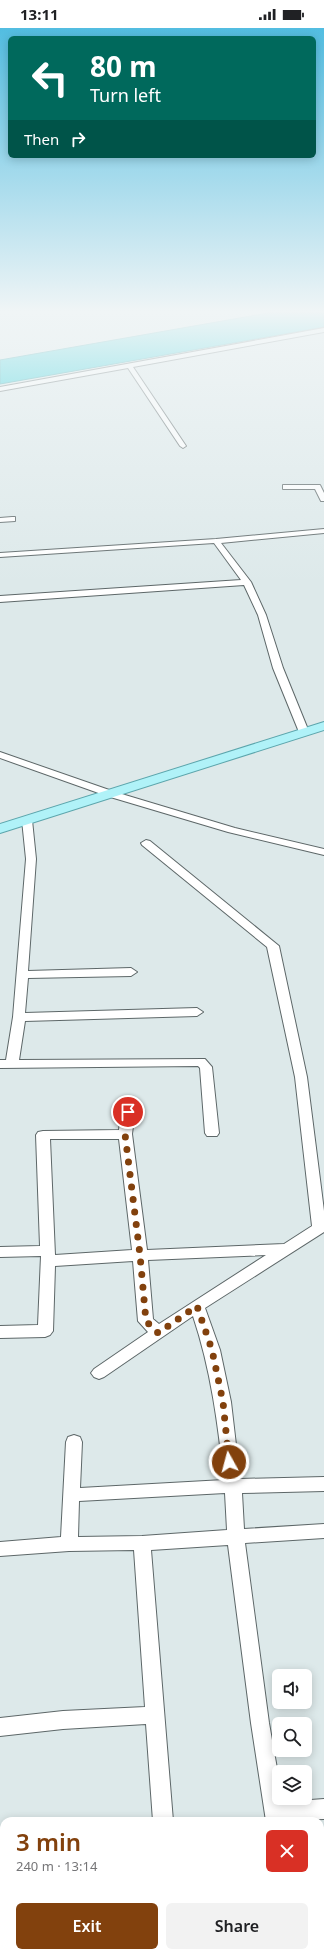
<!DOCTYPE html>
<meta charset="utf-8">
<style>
:root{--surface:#fff;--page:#f2f2f2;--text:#202124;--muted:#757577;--accent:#82410d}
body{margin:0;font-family:"Noto Sans",sans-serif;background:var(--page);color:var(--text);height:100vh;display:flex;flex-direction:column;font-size:15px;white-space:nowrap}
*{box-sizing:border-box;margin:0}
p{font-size:13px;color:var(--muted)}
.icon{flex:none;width:22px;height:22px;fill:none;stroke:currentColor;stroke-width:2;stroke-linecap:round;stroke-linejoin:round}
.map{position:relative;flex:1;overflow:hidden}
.details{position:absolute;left:0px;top:1789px;width:324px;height:140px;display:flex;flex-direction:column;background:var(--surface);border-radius:12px 12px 0 0;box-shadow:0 2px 10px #0003}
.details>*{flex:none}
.guide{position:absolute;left:8px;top:8px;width:308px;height:122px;border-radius:6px;box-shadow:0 2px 10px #0003;background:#00695c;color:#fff;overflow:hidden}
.controls{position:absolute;left:272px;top:1641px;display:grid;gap:8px}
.controls a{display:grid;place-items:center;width:40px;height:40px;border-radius:6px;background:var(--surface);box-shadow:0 2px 10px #0003;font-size:20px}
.pin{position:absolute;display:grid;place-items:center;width:34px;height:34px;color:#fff;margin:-17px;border:2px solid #fff;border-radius:50%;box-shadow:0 1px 4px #0007}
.me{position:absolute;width:44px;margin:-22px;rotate:353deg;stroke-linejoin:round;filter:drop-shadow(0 0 3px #0008)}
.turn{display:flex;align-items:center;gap:14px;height:84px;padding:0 16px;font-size:18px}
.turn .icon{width:52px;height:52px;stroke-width:2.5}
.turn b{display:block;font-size:28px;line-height:34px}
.then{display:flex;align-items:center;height:38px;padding:0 16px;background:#0003;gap:8px;font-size:15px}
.round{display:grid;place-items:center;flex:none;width:42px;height:42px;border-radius:6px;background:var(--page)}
.summary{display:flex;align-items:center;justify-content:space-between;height:68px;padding:0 16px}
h1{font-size:24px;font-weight:600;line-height:30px;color:var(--accent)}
.action{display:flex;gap:8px;margin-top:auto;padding:8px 16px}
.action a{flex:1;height:46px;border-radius:6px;background:var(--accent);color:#fff;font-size:16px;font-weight:600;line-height:46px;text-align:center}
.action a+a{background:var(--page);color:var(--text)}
.status{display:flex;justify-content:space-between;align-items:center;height:28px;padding:0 20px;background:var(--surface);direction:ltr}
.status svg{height:11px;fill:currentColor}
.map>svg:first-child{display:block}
.water{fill:#12cbd7;stroke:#179aa2}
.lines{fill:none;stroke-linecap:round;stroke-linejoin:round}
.minor-casing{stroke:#5d6768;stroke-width:2}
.major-casing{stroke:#5ca5ac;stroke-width:2}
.minor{fill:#fff;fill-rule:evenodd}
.major{fill:#b0f2f8;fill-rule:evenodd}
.route{stroke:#82410d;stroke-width:7;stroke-dasharray:0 12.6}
</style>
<div class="status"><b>13:11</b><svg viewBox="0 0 49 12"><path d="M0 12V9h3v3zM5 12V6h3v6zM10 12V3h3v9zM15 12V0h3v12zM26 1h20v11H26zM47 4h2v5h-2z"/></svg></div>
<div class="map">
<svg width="324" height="1929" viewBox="0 0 324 1929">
<rect width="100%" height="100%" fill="#dde9ea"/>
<!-- water -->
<path class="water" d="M268 285H324V299L0 356V332Z"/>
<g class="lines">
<defs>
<g id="minor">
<path d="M324 300V304L133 339 186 418 183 420 180 418 128 340 0 363V359Z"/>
<path d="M283 457H320L324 465V473H321L315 461H283Z"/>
<path d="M12 489H15V493L0 494V490Z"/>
<path d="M324 501V505L221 515 251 554 266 587 283 640 309 704 304 707 299 704 273 640 258 587 244 557 0 574V568L241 552 214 515 0 529V525L216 511Z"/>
<path d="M0 724 115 764 235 800 324 821V827L228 804 107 768 0 730Z"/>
<path d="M27 789 32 792 36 831 28 943 131 940 137 944 131 948 28 950 25 985 197 980 203 984 197 988 25 993 19 1032 205 1031 212 1039 219 1105 217 1108H207L205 1105 200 1040 198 1038 0 1040V1032H6L13 989 26 831 22 792Z"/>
<path d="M146 812 150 813 279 918 307 1049 324 1183V1204L205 1280 220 1322 231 1374 240 1451 324 1449V1463L242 1465 244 1501 324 1496V1510L245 1515 269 1695 279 1752V1770H282L283 1774 324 1771V1791L266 1793 251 1695 228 1517 151 1522 173 1793H153L146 1696 63 1701 0 1708V1690L63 1683 145 1679 134 1522 69 1523 0 1528V1514L61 1509 66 1414 68 1409 74 1407 80 1409 82 1414 80 1460 224 1452C218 1396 211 1342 193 1288L104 1349 99 1351 94 1349 91 1345 94 1341 148 1304 138 1293 133 1233 55 1238 53 1303 50 1307 45 1309 0 1310V1298L38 1297 41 1228 0 1229V1219L40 1218 36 1107 38 1104 43 1103 119 1102 122 1074 124 1071H134L136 1074 132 1106 147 1222 284 1216 312 1198 295 1049 267 919 142 817 141 815ZM50 1111H119L132 1222 55 1227ZM266 1227 159 1296 153 1291 148 1232ZM225 1465 227 1502 142 1508 78 1509 79 1473Z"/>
<path d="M162 1925H182L183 1929H163Z"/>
<rect x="284" y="1925" width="20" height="4"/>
</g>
<path id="major" d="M324 694V702L0 805V796Z"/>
</defs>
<!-- minor casing -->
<use href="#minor" class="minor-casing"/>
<!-- major casing -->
<use href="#major" class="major-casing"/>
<!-- minor -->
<use href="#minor" class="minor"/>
<!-- major -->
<use href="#major" class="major"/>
</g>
<!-- sky -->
<linearGradient id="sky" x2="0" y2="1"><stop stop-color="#52bde1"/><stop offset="0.51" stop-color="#f0f5f6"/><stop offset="1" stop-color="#f0f5f6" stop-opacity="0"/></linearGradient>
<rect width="324" height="556" fill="url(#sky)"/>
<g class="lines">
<!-- route -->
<path class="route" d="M128 1084 125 1106 140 1227 146 1293 158 1305 197 1278 212 1322 223 1374 229 1434"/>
</g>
</svg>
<div class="controls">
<a><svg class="icon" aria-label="sound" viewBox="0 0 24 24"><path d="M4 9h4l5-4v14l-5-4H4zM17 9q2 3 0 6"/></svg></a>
<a><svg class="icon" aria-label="search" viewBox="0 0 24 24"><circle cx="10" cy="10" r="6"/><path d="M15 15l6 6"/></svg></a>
<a><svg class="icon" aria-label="layers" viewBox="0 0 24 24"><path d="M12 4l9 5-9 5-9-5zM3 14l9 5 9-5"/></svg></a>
</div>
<div class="pin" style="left:128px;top:1084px;background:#d93025"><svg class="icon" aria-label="arrive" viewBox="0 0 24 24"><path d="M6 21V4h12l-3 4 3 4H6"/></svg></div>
<svg class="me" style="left:229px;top:1434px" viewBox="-20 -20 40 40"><circle r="17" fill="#82410d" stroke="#fff" stroke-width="3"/><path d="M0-11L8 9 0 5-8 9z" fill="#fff"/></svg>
<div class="guide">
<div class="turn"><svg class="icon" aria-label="left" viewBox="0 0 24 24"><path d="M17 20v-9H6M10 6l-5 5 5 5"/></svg><div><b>80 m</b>Turn left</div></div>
<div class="then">Then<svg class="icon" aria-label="right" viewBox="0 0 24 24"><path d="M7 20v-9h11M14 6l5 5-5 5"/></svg></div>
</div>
<section class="details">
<div class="summary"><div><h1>3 min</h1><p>240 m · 13:14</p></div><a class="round" style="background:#d93025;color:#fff"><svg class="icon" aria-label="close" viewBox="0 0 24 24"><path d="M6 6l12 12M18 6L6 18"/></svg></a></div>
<div class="action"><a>Exit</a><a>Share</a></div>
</section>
</div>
